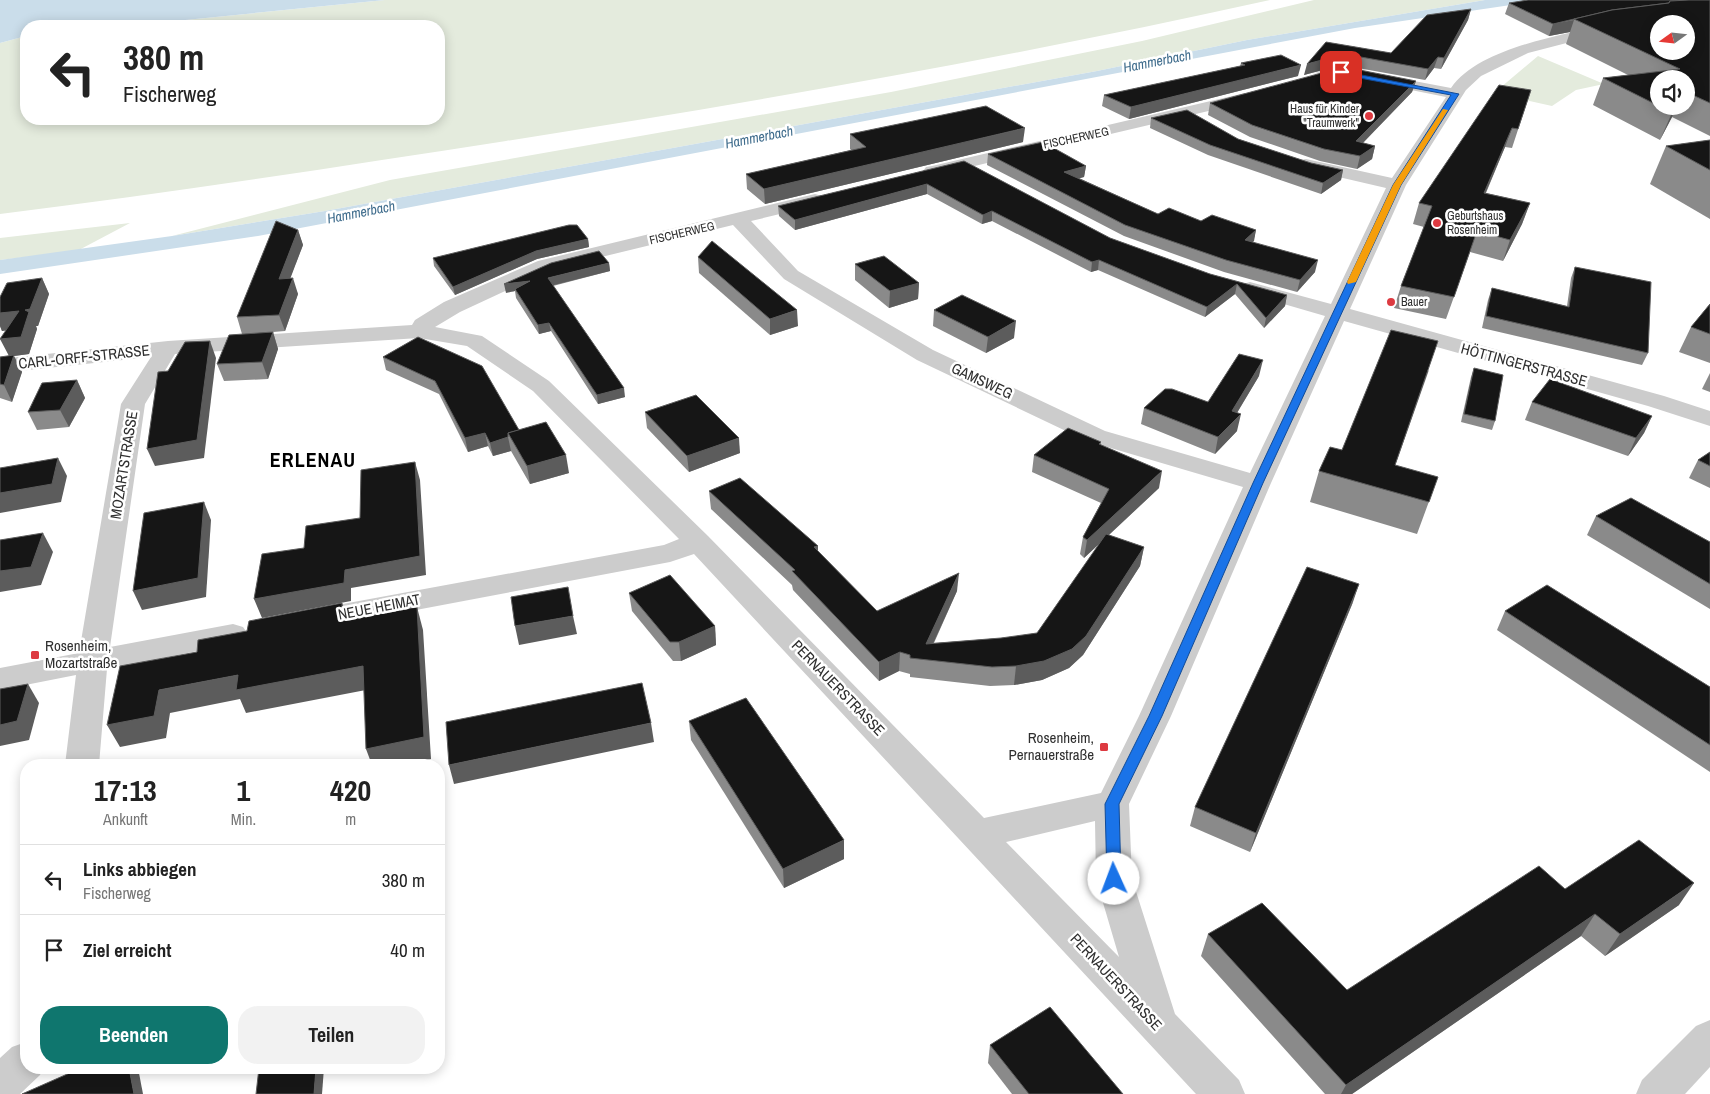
<!DOCTYPE html>
<html lang="de">
<meta charset="utf-8">
<style>
:root{--surface:#fff;--page:#f2f2f2;--text:#222;--muted:#767676;--line:#e0e0e0;--accent:#0f766e}
body{margin:0;font-family:"Archivo Narrow",sans-serif;background:var(--page);color:var(--text);height:100vh;display:flex;flex-direction:column;font-size:19px;white-space:nowrap}
*{box-sizing:border-box;margin:0}
p{font-size:16px;color:var(--muted)}
.icon{flex:none;width:28px;height:28px;fill:none;stroke:currentColor;stroke-width:2;stroke-linecap:round;stroke-linejoin:round}
.map{position:relative;flex:1;overflow:hidden}
.drawer{position:absolute;left:20px;top:759px;width:425px;height:315px;display:flex;flex-direction:column;background:var(--surface);border-radius:20px;box-shadow:0 2px 12px #0003}
.drawer>*{flex:none}
.top-card{position:absolute;left:20px;top:20px;width:425px;height:105px;border-radius:20px;box-shadow:0 2px 12px #0003;background:#fff;color:var(--text);overflow:hidden}
.needle{width:32px;rotate:255deg}
.tools{position:absolute;left:1650px;top:15px;display:grid;gap:10px}
.tools a{display:grid;place-items:center;width:45px;height:45px;border-radius:50%;background:var(--surface);box-shadow:0 2px 12px #0003;font-size:25px}
.pin{position:absolute;display:grid;place-items:center;width:42px;height:42px;color:#fff;margin:-21px;border-radius:10px;box-shadow:0 2px 8px #0006}
.me{position:absolute;width:55px;margin:-28px;rotate:358deg;stroke-linejoin:round;filter:drop-shadow(0 0 4px #0008)}
.turn{display:flex;align-items:center;gap:18px;height:105px;padding:0 20px;font-size:22px}
.turn .icon{width:65px;height:65px;stroke-width:2.5}
.turn b{display:block;font-size:35px;line-height:42px}
.eta{display:flex;justify-content:space-evenly;align-items:center;height:85px;text-align:center}
.eta b{font-size:30px;font-weight:700;line-height:35px}
.cta{display:flex;gap:10px;margin-top:auto;padding:10px 20px}
.cta a{flex:1;height:58px;border-radius:20px;background:var(--accent);color:#fff;font-size:20px;font-weight:700;line-height:58px;text-align:center}
.cta a+a{background:var(--page);color:var(--text)}
ul{padding:0;list-style:none}
li{display:flex;align-items:center;gap:15px;height:70px;padding:0 20px;border-top:1px solid var(--line)}
li div{flex:1}
li b{display:block;font-size:19px}
li em{font-style:normal}
.map>svg:first-child{display:block}
.green{fill:#e4ebdd}
.water{fill:#caddea}
.lines{fill:none;stroke-linecap:round;stroke-linejoin:round}
.minor{fill:#ccc;fill-rule:evenodd}
.wall{fill:#8a8a8a;fill-rule:evenodd}
.shaded-wall{fill:#5c5c5c}
.building{fill:#161616;stroke:#5c5c5c;fill-rule:evenodd}
.route{fill:#1a73e8;stroke:#114b97}
.slow{fill:#f59e0b}
.poi-dot{fill:#dd3a41;stroke:#fff;stroke-width:2}
.labels{text-anchor:middle;stroke-width:5;stroke-linejoin:round;paint-order:stroke}
.far-poi-label{font-size:12px;fill:#2f2f2f;stroke:#fff;text-anchor:start}
.far-street-label{font-size:12px;fill:#2f2f2f;stroke:#fff}
.far-water-label{font-size:14px;font-style:italic;fill:#406d8d;stroke:#fff}
.street-label{font-size:15px;fill:#2f2f2f;stroke:#fff}
.poi-label{font-size:15px;fill:#2f2f2f;stroke:#fff;text-anchor:start}
.district-label{font-size:20px;font-weight:bold;letter-spacing:1px;fill:#000;stroke:#fff}
</style>
<div class="map">
<svg width="1710" height="1094" viewBox="0 0 1710 1094">
<rect width="100%" height="100%" fill="#fff"/>
<!-- green -->
<g class="green">
<path d="M385 0H1270C1017 56 762 101 506 141 338 167 169 193 0 214V43L26 36V119H439V26H125Z"/>
<path d="M1314 0H1485L1247 40 1097 71 325 211 172 236 390 180 891 92 1142 41Z"/>
<path d="M1538 56 1604 84 1576 90 1552 106 1494 93Z"/>
<path d="M130 223 77 251 0 260V238Z"/>
</g>
<!-- water -->
<g class="water">
<path d="M0 0H385L125 26H26V36L0 43Z"/>
<path d="M1485 0H1545L1355 28 258 236 0 274V260L172 236 325 211 1097 71 1247 40Z"/>
</g>
<g class="lines">
<!-- minor -->
<g class="minor">
<path d="M1604 25 1611 29 1609 32 1528 53 1481 76 1466 90 1406 185 1350 309 1664 396 1710 411V426L1648 406 1344 321 1271 483 1171 716 1129 804 1132 879 1175 1014 1239 1080 1245 1094H1196L694 554 670 562 310 630 300 627 295 620 300 613 310 610 664 545 679 539 533 391 467 346 419 338 175 354 145 404 110 647 233 624 243 627 248 634 243 641 233 644 107 669 99 765H65L76 675 0 690V668L79 653 121 404 151 357 0 373V359L168 341 412 325 415 320 444 302 538 261 815 194 822 196 824 200 822 204 751 221 798 271 933 350 1105 431 1250 473 1325 316 1243 292 1240 288 1243 284 1250 282 1331 304 1386 188 1300 168 1297 164 1300 160 1306 159 1392 178 1446 97 1371 82 1369 79 1371 76 1377 74 1451 88C1479 48 1559 36 1604 25ZM733 225 784 279 917 360 1087 441 1243 487 1139 716 1101 793 984 818 708 536 549 381 482 336 435 327 460 312 552 269ZM1095 821 1096 879 1119 957 1006 842Z"/>
<path d="M1245 93 1251 95 1253 98 1251 101 932 176 926 175 923 171 926 167 932 166Z"/>
<path d="M1710 1020V1067L1685 1094H1636L1642 1080 1696 1026Z"/>
<path d="M26 1042V1068H43L40 1075 20 1094H0V1058L12 1047Z"/>
</g>
</g>
<!-- wall -->
<g class="wall">
<path d="M1710 0V136L1672 117 1660 140 1593 105 1603 78 1628 75 1566 44 1570 32 1549 36 1505 14 1509 3ZM1659 79H1686V106H1659Z"/>
<path d="M1471 9 1468 20 1441 69 1434 68 1425 80 1341 65 1304 75 1326 42 1391 53Z"/>
<path d="M1241 63 1298 76 1129 119 1102 106 1104 95 1240 66Z"/>
<path d="M1416 81 1412 92 1363 143 1375 146 1372 159 1357 169 1320 161 1250 137 1208 115 1210 103Z"/>
<path d="M1531 90 1512 148 1505 147 1486 193 1530 203 1522 224 1503 261 1470 252 1446 319 1394 308 1401 286 1424 227 1413 224 1419 203Z"/>
<path d="M1151 118 1238 139 1311 163 1343 170 1341 180 1321 194 1208 155 1150 128Z"/>
<path d="M850 134 1023 142 765 204 747 189 746 174 851 150 850 149Z"/>
<path d="M1710 140V219L1650 184 1666 146Z"/>
<path d="M988 154 1086 166 1084 177 1079 178 1158 214 1256 230 1253 242 1315 272 1297 292 1224 272 1124 236 987 165Z"/>
<path d="M964 161 1110 238 1210 274 1287 295 1285 306 1264 328 1235 294 1205 317 1098 270 1091 272 992 221 982 224 927 194 795 230 779 216 778 206Z"/>
<path d="M298 230 303 245 290 278 298 294 285 331 273 332 278 349 268 379 224 381 217 364 242 334 237 317Z"/>
<path d="M588 239 589 247 537 259 455 295 434 266 433 258Z"/>
<path d="M698 257 798 326 770 335 699 273Z"/>
<path d="M609 263 610 271 553 286 625 397 598 404 551 331 539 334 516 298 515 291 506 293Z"/>
<path d="M855 264 919 283 918 299 889 308 855 280Z"/>
<path d="M1575 267 1648 353 1642 365 1482 328 1488 300 1492 288 1567 306 1571 278Z"/>
<path d="M42 278 49 294 38 326H36L37 329 29 354 14 356 22 372 12 402 0 398V357L9 356 6 330 2 331 0 326V297Z"/>
<path d="M1710 304V363L1679 352 1691 327Z"/>
<path d="M934 310 1014 338 986 353 933 326Z"/>
<path d="M418 337 519 430 569 473 530 484 511 451 493 456 488 446 468 452 439 394 386 370 383 357Z"/>
<path d="M1474 368 1495 421 1492 430 1461 422 1471 377Z"/>
<path d="M1429 370 1395 466 1438 477 1417 534 1310 502 1319 471Z"/>
<path d="M1710 373V392L1702 389Z"/>
<path d="M1259 376 1237 413V431L1215 454 1141 424 1144 408 1208 402Z"/>
<path d="M77 380 85 398 69 427 37 430 28 412Z"/>
<path d="M1532 402 1652 416 1644 433 1628 456 1525 420Z"/>
<path d="M645 412 740 453 689 472 647 428Z"/>
<path d="M1101 442V445L1159 488 1109 535 1144 547 1140 566 1083 655 1069 668 1042 680 1014 685 990 686 910 677V674L899 671 879 681 793 590 792 585 711 509 709 491 818 546V552L877 611 957 591 934 643 1001 638 1037 633 1100 543 1084 558 1080 554 1083 537 1101 503 1032 472 1034 455Z"/>
<path d="M1710 452V488L1689 478 1698 460Z"/>
<path d="M1596 516 1710 542V609L1587 535Z"/>
<path d="M629 593 715 626 716 645 681 661H673L632 611Z"/>
<path d="M1353 602 1250 852 1190 826 1195 807Z"/>
<path d="M1505 611 1710 687V772L1497 630Z"/>
<path d="M689 721 844 859 784 888 691 740Z"/>
<path d="M1565 889 1679 905 1605 956 1581 936 1352 1094H1325L1201 956 1208 934 1347 990Z"/>
<path d="M990 1045 1123 1094H1012L988 1063Z"/>
</g>
<!-- shaded-wall -->
<g class="shaded-wall">
<path d="M1471 9 1468 20 1441 69 1444 58Z"/>
<path d="M1574 20 1570 32 1549 36 1553 24Z"/>
<path d="M1344 54 1341 65 1304 75 1307 64Z"/>
<path d="M1438 57 1434 68 1425 80 1428 69Z"/>
<path d="M1301 65 1298 76 1129 119 1131 107Z"/>
<path d="M1416 81 1412 92 1353 153 1356 141Z"/>
<path d="M1675 106H1676L1672 117 1660 140Z"/>
<path d="M1025 128 1023 142 765 204 764 189Z"/>
<path d="M1512 128 1505 147 1477 213 1484 193Z"/>
<path d="M1375 146 1372 159 1357 169 1360 156Z"/>
<path d="M1086 166 1084 177 1063 183 1064 172Z"/>
<path d="M1343 170 1341 180 1321 194 1323 183Z"/>
<path d="M927 184V194L795 230V220Z"/>
<path d="M1530 203 1522 224 1503 261 1510 240Z"/>
<path d="M992 211V221L982 224 983 215Z"/>
<path d="M298 230 303 245 284 295 279 279Z"/>
<path d="M1256 230 1254 241 1243 251 1245 240Z"/>
<path d="M588 239 589 247 537 259 455 295 453 287 536 251Z"/>
<path d="M1099 260 1098 270 1091 272 1092 262Z"/>
<path d="M1318 260 1315 272 1297 292 1300 280Z"/>
<path d="M609 263 610 271 550 286 548 278Z"/>
<path d="M42 278 49 294 38 326H36L37 329 29 354 14 356 22 372 12 402 4 385 9 356 0 339 24 328 2 331 0 326V313L25 310Z"/>
<path d="M293 278 298 294 285 331 279 315Z"/>
<path d="M530 281 515 289V291L506 293 504 284Z"/>
<path d="M919 283 918 299 889 308 890 291Z"/>
<path d="M1237 284 1235 294 1205 317 1207 307Z"/>
<path d="M1287 295 1285 306 1264 328 1266 318Z"/>
<path d="M797 310 798 326 770 335V319Z"/>
<path d="M1016 321 1014 338 986 353 988 337Z"/>
<path d="M549 323 551 331 539 334 538 325Z"/>
<path d="M273 332 278 349 268 379 262 362Z"/>
<path d="M210 341 216 358 204 458 155 466 147 449Z"/>
<path d="M1263 360 1259 376 1229 426 1241 414 1237 431 1215 454 1218 437 1232 411Z"/>
<path d="M77 380 85 398 69 427 60 410Z"/>
<path d="M624 388 625 397 598 404 597 395Z"/>
<path d="M1652 416 1644 433 1628 456 1636 438Z"/>
<path d="M485 433 488 446 468 452 465 438Z"/>
<path d="M508 437 511 451 493 456 490 443Z"/>
<path d="M739 438 740 453 689 472 687 456Z"/>
<path d="M566 455 569 473 530 484 527 466Z"/>
<path d="M58 458 67 476 61 502 0 513V493Z"/>
<path d="M415 462 420 480 426 575 351 588V601L262 618 254 599 345 570Z"/>
<path d="M1162 471 1159 488 1084 558 1087 540Z"/>
<path d="M204 502 211 520 206 597 142 610 133 591Z"/>
<path d="M43 533 53 552 41 585 0 592V571Z"/>
<path d="M818 546V564L814 547Z"/>
<path d="M1144 547 1140 566 1083 655 1069 668 1042 680 1014 685 1016 666Z"/>
<path d="M959 573 957 591 926 659V644Z"/>
<path d="M1359 584 1353 602 1250 852 1256 833Z"/>
<path d="M342 603 350 625 342 621Z"/>
<path d="M417 607 423 630 431 759 404 765H372L366 749Z"/>
<path d="M573 616 577 634 519 645 515 626Z"/>
<path d="M715 626 716 645 681 661 679 642Z"/>
<path d="M900 652 899 671 879 681V662Z"/>
<path d="M363 666 371 689 246 713 240 699 170 713 166 738 120 747 107 725 159 690 238 675Z"/>
<path d="M28 684 39 703 29 740 0 746V725Z"/>
<path d="M651 723 654 742 454 784 449 765Z"/>
<path d="M844 840V859L784 888 783 869Z"/>
<path d="M1694 883 1679 905 1605 956 1620 934Z"/>
<path d="M1595 914 1581 936 1352 1094H1341L1346 1085Z"/>
<path d="M129 1068H138L143 1094H134Z"/>
<path d="M316 1068H324L322 1094H314Z"/>
</g>
<!-- building -->
<g class="building">
<path d="M1528 0H1689L1670 1 1669 3 1612 10 1553 24 1509 3Z"/>
<path d="M1689 0H1710V103L1686 92V79H1659V106L1603 78 1680 69 1574 19 1612 10 1669 3 1670 1ZM1659 24H1686V51H1659Z"/>
<path d="M1471 9 1444 58 1438 57 1428 69 1344 54 1307 64 1326 42 1391 53 1427 15Z"/>
<path d="M1281 55 1301 65 1131 107 1104 95 1245 65 1241 63Z"/>
<path d="M1344 67 1416 81 1356 141 1375 146 1360 156 1324 149 1252 125 1210 103Z"/>
<path d="M1499 85 1531 90 1518 129 1512 128 1484 193 1530 203 1510 240 1477 231 1454 297 1401 286 1432 206 1419 203Z"/>
<path d="M986 106 1025 128 764 189 746 174 866 147 850 134Z"/>
<path d="M1660 106H1675L1672 112Z"/>
<path d="M1187 110 1238 139 1311 163 1343 170 1323 183 1210 145 1151 118Z"/>
<path d="M1710 140V170L1666 146Z"/>
<path d="M1043 142 1086 166 1064 172 1158 214 1169 208 1201 221 1212 215 1256 230 1245 240 1318 260 1300 280 1226 260 1125 225 988 154Z"/>
<path d="M964 161 1110 238 1210 274 1287 295 1266 318 1237 284 1207 307 1099 260 1092 262 992 211 983 215 927 184 795 220 778 206Z"/>
<path d="M276 221 298 230 279 279 293 278 279 315 237 317Z"/>
<path d="M569 225H577L588 239 536 251 453 287 433 258Z"/>
<path d="M712 241 797 310 770 319 698 257Z"/>
<path d="M599 251 609 263 548 278 624 388 597 395 549 323 538 325 515 289 530 281 504 284 551 263Z"/>
<path d="M884 256 919 283 890 291 855 264Z"/>
<path d="M1575 267 1651 282 1648 353 1486 316 1492 288 1569 307Z"/>
<path d="M42 278 30 309 25 310 29 312 21 337 0 339 19 311 0 313V297L7 283Z"/>
<path d="M962 295 1016 321 988 337 934 310Z"/>
<path d="M1710 304V334L1691 327Z"/>
<path d="M1391 330 1438 341 1395 465 1438 477 1429 502 1319 471 1330 447 1342 450Z"/>
<path d="M273 332 262 362 217 364 229 335Z"/>
<path d="M418 337 482 366 519 430 508 433V437L490 443 485 433 465 438 435 381 383 357Z"/>
<path d="M210 341 197 440 147 449 158 372 168 371 185 342Z"/>
<path d="M1239 354 1263 360 1232 411 1241 414 1218 437 1144 408 1165 389H1172L1208 402Z"/>
<path d="M14 355 4 385 0 384V357Z"/>
<path d="M1474 368 1503 375 1495 421 1464 414Z"/>
<path d="M1550 379 1652 416 1636 438 1532 402Z"/>
<path d="M77 380 60 410 28 412 42 383Z"/>
<path d="M696 395 739 438 687 456 645 412Z"/>
<path d="M546 422 566 455 527 466 508 433Z"/>
<path d="M1068 428 1101 442 1099 444 1162 471 1087 540 1083 537 1109 489 1034 455Z"/>
<path d="M1710 452V466L1698 460Z"/>
<path d="M58 458 52 484 0 493V468Z"/>
<path d="M415 462 420 556 345 570 344 583 254 599 262 554 304 548 306 526 360 518 361 470Z"/>
<path d="M740 478 818 546 814 547 877 611 959 573 926 644 1001 638 1037 633 1106 534 1144 547 1086 636 1072 649 1044 661 1016 666 992 667 910 658V655L900 652 879 662 792 571 795 570 709 491Z"/>
<path d="M1631 498 1710 542V584L1596 516Z"/>
<path d="M204 502 198 578 133 591 144 513Z"/>
<path d="M43 533 31 567 0 571V540Z"/>
<path d="M1307 567 1359 584 1256 833 1195 807Z"/>
<path d="M670 575 715 626 679 642H670L629 593Z"/>
<path d="M1547 585 1710 687V745L1505 611Z"/>
<path d="M568 587 573 616 515 626 511 597Z"/>
<path d="M342 603V621L417 607 424 737 366 749 363 666 236 690 238 675 159 690 154 716 107 725 120 666 197 652 198 640 247 631 249 621Z"/>
<path d="M642 683 651 723 449 765 446 722Z"/>
<path d="M28 684 17 721 0 725V689Z"/>
<path d="M746 698 844 840 783 869 689 721Z"/>
<path d="M1639 840 1694 883 1620 934 1595 914 1346 1085 1208 934 1262 903 1347 990 1539 866 1565 889Z"/>
<path d="M1050 1007 1123 1094H1029L990 1045Z"/>
<path d="M81 1068H129L134 1094H22Z"/>
<path d="M259 1068H316L314 1094H256Z"/>
</g>
<!-- route -->
<path class="route" d="M1341 71 1459 94 1401 185 1263 483 1162 716 1119 804 1121 879 1119 883 1114 885 1109 883 1107 879 1105 804 1149 716 1253 483 1393 185 1451 95 1338 74Z"/>
<!-- slow -->
<path class="slow" d="M1443 109 1448 110 1401 185 1356 282 1348 284 1347 282 1393 185Z"/>
<!-- markers -->
<g class="poi-dot">
<circle cx="1369" cy="116" r="5"/>
<circle cx="1437" cy="223" r="5"/>
<circle cx="1391" cy="302" r="5"/>
<rect x="30" y="650" width="10" height="10" rx="2.5"/>
<rect x="1099" y="742" width="10" height="10" rx="2.5"/>
</g>
<g class="labels">
<!-- far-poi labels -->
<g class="far-poi-label">
<text x="1359" y="113" text-anchor="end">Haus für Kinder<tspan x="1359" dy="14">"Traumwerk"</tspan></text>
<text x="1447" y="220">Geburtshaus<tspan x="1447" dy="14">Rosenheim</tspan></text>
<text x="1401" y="306">Bauer</text>
</g>
<!-- far-street labels -->
<g class="far-street-label">
<text transform="translate(1076 138) rotate(-12)" y="4">FISCHERWEG</text>
<text transform="translate(682 233) rotate(-13)" y="4">FISCHERWEG</text>
</g>
<!-- far-water labels -->
<g class="far-water-label">
<text transform="translate(1157 61) rotate(-11)" y="5">Hammerbach</text>
<text transform="translate(759 137) rotate(-11)" y="5">Hammerbach</text>
<text transform="translate(361 212) rotate(-11)" y="5">Hammerbach</text>
</g>
<!-- street labels -->
<g class="street-label">
<text transform="translate(84 357) rotate(-6)" y="5">CARL-ORFF-STRASSE</text>
<text transform="translate(1524 365) rotate(15)" y="5">HÖTTINGERSTRASSE</text>
<text transform="translate(982 381) rotate(25)" y="5">GAMSWEG</text>
<text transform="translate(124 465) rotate(-81)" y="5">MOZARTSTRASSE</text>
<text transform="translate(379 607) rotate(-11)" y="5">NEUE HEIMAT</text>
<text transform="translate(838 688) rotate(46)" y="5">PERNAUERSTRASSE</text>
<text transform="translate(1116 982) rotate(47)" y="5">PERNAUERSTRASSE</text>
</g>
<!-- poi labels -->
<g class="poi-label">
<text x="45" y="651">Rosenheim,<tspan x="45" dy="17">Mozartstraße</tspan></text>
<text x="1094" y="743" text-anchor="end">Rosenheim,<tspan x="1094" dy="17">Pernauerstraße</tspan></text>
</g>
<!-- district labels -->
<g class="district-label">
<text x="313" y="467">ERLENAU</text>
</g>
</g>
</svg>
<div class="tools">
<a><svg class="needle" viewBox="-14 -14 28 28"><path d="M0-13l5 13h-10z" fill="#e53935"/><path d="M0 13l5-13h-10z" fill="#767676"/></svg></a>
<a><svg class="icon" aria-label="sound" viewBox="0 0 24 24"><path d="M4 9h4l5-4v14l-5-4H4zM17 9q2 3 0 6"/></svg></a>
</div>
<div class="pin" style="left:1341px;top:72px;background:#d93025"><svg class="icon" aria-label="arrive" viewBox="0 0 24 24"><path d="M6 21V4h12l-3 4 3 4H6"/></svg></div>
<svg class="me" style="left:1114px;top:879px" viewBox="-20 -20 40 40"><circle r="19" fill="#fff"/><path d="M0-13L10 11 0 6-10 11z" fill="#1a73e8"/></svg>
<div class="top-card">
<div class="turn"><svg class="icon" aria-label="left" viewBox="0 0 24 24"><path d="M17 20v-9H6M10 6l-5 5 5 5"/></svg><div><b>380 m</b>Fischerweg</div></div>
</div>
<section class="drawer">
<div class="eta">
<div><b>17:13</b><p>Ankunft</p></div>
<div><b>1</b><p>Min.</p></div>
<div><b>420</b><p>m</p></div>
</div>
<ul>
<li><svg class="icon" aria-label="left" viewBox="0 0 24 24"><path d="M17 20v-9H6M10 6l-5 5 5 5"/></svg><div><b>Links abbiegen</b><p>Fischerweg</p></div><em>380 m</em></li>
<li><svg class="icon" aria-label="arrive" viewBox="0 0 24 24"><path d="M6 21V4h12l-3 4 3 4H6"/></svg><div><b>Ziel erreicht</b></div><em>40 m</em></li>
</ul>
<div class="cta"><a>Beenden</a><a>Teilen</a></div>
</section>
</div>
